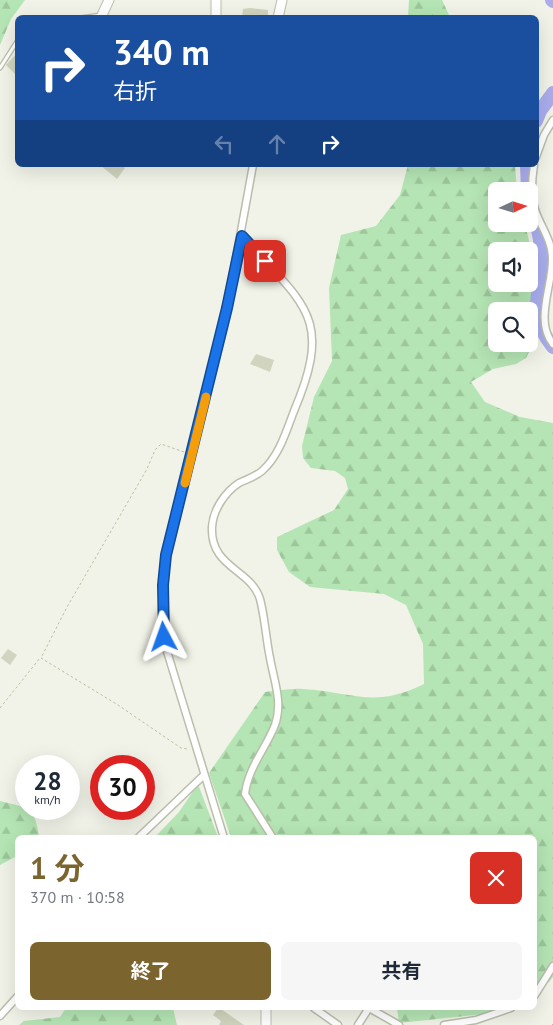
<!DOCTYPE html>
<html lang="ja">
<meta charset="utf-8">
<style>
:root{--surface:#fff;--page:#f6f6f7;--text:#1f2937;--muted:#747a83;--accent:#7c642f}
body{margin:0;font-family:"PT Sans","Noto Sans JP",sans-serif;background:var(--page);color:var(--text);height:100vh;display:flex;flex-direction:column;font-size:19px;white-space:nowrap}
*{box-sizing:border-box;margin:0}
p{font-size:16px;color:var(--muted)}
.icon{flex:none;width:28px;height:28px;fill:none;stroke:currentColor;stroke-width:2;stroke-linecap:round;stroke-linejoin:round}
.map{position:relative;flex:1;overflow:hidden}
.side{position:absolute;left:15px;top:835px;width:522px;height:175px;display:flex;flex-direction:column;background:var(--surface);border-radius:8px;box-shadow:0 5px 20px #0002}
.side>*{flex:none}
.top-card{position:absolute;left:15px;top:15px;width:524px;height:152px;border-radius:8px;box-shadow:0 5px 20px #0002;background:#1a4fa0;color:#fff;overflow:hidden}
.needle{width:32px;rotate:86deg}
.tools{position:absolute;left:488px;top:182px;display:grid;gap:10px}
.tools a{display:grid;place-items:center;width:50px;height:50px;border-radius:8px;background:var(--surface);box-shadow:0 5px 20px #0002;font-size:25px}
.speed{position:absolute;left:15px;top:755px;display:flex;gap:10px;font-size:25px;font-weight:700;text-align:center}
.speed>*{display:grid;place-content:center;width:65px;height:65px;border-radius:50%;background:var(--surface);box-shadow:0 5px 20px #0002;line-height:1}
.speed small{font-size:12px;font-weight:400}
.speed .limit{border:8px solid #d22;background:#fff;color:#111}
.pin{position:absolute;display:grid;place-items:center;width:42px;height:42px;color:#fff;margin:-21px;border-radius:10px;box-shadow:0 2px 8px #0006}
.me{position:absolute;width:55px;margin:-28px;rotate:356deg;stroke-linejoin:round;filter:drop-shadow(0 0 4px #0008)}
.turn{display:flex;align-items:center;gap:18px;height:105px;padding:0 15px;font-size:22px}
.turn .icon{width:65px;height:65px;stroke-width:2.5}
.turn b{display:block;font-size:35px;line-height:42px}
.lanes{display:flex;align-items:center;height:48px;padding:0 15px;background:#0003;justify-content:center;gap:25px;direction:ltr}
.lanes .off{opacity:.35}
.round{display:grid;place-items:center;flex:none;width:52px;height:52px;border-radius:8px;background:var(--page)}
.headline{display:flex;align-items:center;justify-content:space-between;height:85px;padding:0 15px}
h1{font-size:30px;font-weight:700;line-height:38px;color:var(--accent)}
.action{display:flex;gap:10px;margin-top:auto;padding:10px 15px}
.action a{flex:1;height:58px;border-radius:8px;background:var(--accent);color:#fff;font-size:20px;font-weight:700;line-height:58px;text-align:center}
.action a+a{background:var(--page);color:var(--text)}
.map>svg:first-child{display:block}
.forest{fill:url(#forest-firs);fill-rule:evenodd}
.lines{fill:none;stroke-linecap:round;stroke-linejoin:round}
.river{stroke:#a9adec;stroke-width:14}
.building{fill:#d1d4be}
.service-casing{stroke:#babeab;stroke-width:5.5}
.minor-casing{stroke:#babeab;stroke-width:9}
.tertiary-casing{stroke:#babeab;stroke-width:11}
.path{stroke:#b9bf9e;stroke-width:1;stroke-dasharray:2.5 2.5;stroke-linecap:butt}
.service{stroke:#fff;stroke-width:3}
.minor{stroke:#fff;stroke-width:6}
.tertiary{stroke:#fff;stroke-width:9}
.route-casing{stroke:#114b97;stroke-width:12}
.route{stroke:#1a73e8;stroke-width:9}
.slow{stroke:#f59e0b;stroke-width:9}
</style>
<div class="map">
<svg width="553" height="1025" viewBox="0 0 553 1025">
<defs>
<pattern id="forest-firs" width="22" height="20" patternUnits="userSpaceOnUse" patternTransform="scale(1.25)"><rect width="22" height="20" fill="#b5e5b4"/><path d="M5 1l3.5 6h-7zM16 11l3.5 6h-7z" fill="#9dc69b"/></pattern>
</defs>
<rect width="100%" height="100%" fill="#f1f3e8"/>
<!-- forest -->
<g class="forest">
<path d="M0 0H25L11 19 0 45Z"/>
<path d="M409 0H442L450 17H408Z"/>
<path d="M408 165H515L517 191H496V224H525L536 270 537 311 531 348 526 358 516 364 493 369 471 382 485 402 520 417 553 423V977L549 982 535 990V838L231 837 209 773 265 692C277 691 291 688 303 689 354 692 373 709 424 684L423 644 406 605 384 594 310 587 289 572 277 550V537L334 510 348 489 345 478 335 471 311 468 303 458 302 446 314 397 332 361 329 288 341 235 376 226 400 195ZM496 251H529V284H496ZM496 311H529V344H496Z"/>
<path d="M198 784 218 837 154 838 179 812Z"/>
<path d="M0 801C28 808 35 806 39 837L18 838 17 856 0 865Z"/>
<path d="M66 1008H173L177 1025H19L24 1021 60 1017Z"/>
<path d="M397 1008H504L494 1013 399 1023Z"/>
</g>
<g class="lines">
<!-- river -->
<g class="river">
<path d="M552 0 553 1"/>
<path d="M536 121 540 111 553 93"/>
<path d="M527 165 528 191"/>
<path d="M529 195C532 213 540 230 541 248 546 292 522 307 553 347"/>
</g>
</g>
<!-- building -->
<g class="building">
<path d="M250 8 268 10V18H242L243 9Z"/>
<path d="M18 52V77L6 65Z"/>
<path d="M100 165H121L125 168 117 179Z"/>
<path d="M256 354 274 360 270 372 250 364Z"/>
<path d="M8 649 17 655 10 665 1 658Z"/>
<path d="M218 1008 221 1009 244 1025H219L221 1021 213 1015Z"/>
</g>
<g class="lines">
<defs>
<g id="service">
<path d="M79 18 102 15"/>
<path d="M0 68 18 40"/>
</g>
<g id="minor">
<path d="M536 157 544 135 553 120"/>
<path d="M534 165C532 178 531 191 533 203 537 222 552 238 552 258 553 285 534 321 553 344"/>
<path d="M242 236C302 304 335 315 294 411 286 432 279 456 262 471 255 477 247 479 239 483 225 492 213 510 212 527 210 568 251 569 260 599 265 618 266 639 270 658 274 681 283 702 275 725 266 748 248 768 245 794L273 838"/>
<path d="M138 838 204 775"/>
<path d="M224 838 166 648C160 617 162 586 167 555L227 308 253 165"/>
<path d="M535 995 553 966"/>
<path d="M314 1008 338 1025"/>
<path d="M0 1016 18 996"/>
<path d="M358 1025 369 1008 399 1025"/>
<path d="M444 1025 476 1020 511 1008"/>
</g>
<g id="tertiary">
<path d="M102 15 109 0"/>
<path d="M216 18V0"/>
<path d="M278 18 282 0"/>
<path d="M266 1008V1025"/>
</g>
</defs>
<!-- service casing -->
<use href="#service" class="service-casing"/>
<!-- minor casing -->
<use href="#minor" class="minor-casing"/>
<!-- tertiary casing -->
<use href="#tertiary" class="tertiary-casing"/>
<!-- path -->
<g class="path">
<path d="M184 452 161 444 155 450 147 469 67 607 41 658 118 705 181 748 188 749"/>
<path d="M0 708 40 658"/>
<path d="M552 1025 553 1024"/>
</g>
<!-- service -->
<use href="#service" class="service"/>
<!-- minor -->
<use href="#minor" class="minor"/>
<!-- tertiary -->
<use href="#tertiary" class="tertiary"/>
</g>
<g class="lines">
<defs>
<path id="route" d="M164 637 163 585 166 555 227 308 242 236 265 261"/>
</defs>
<!-- route casing -->
<use href="#route" class="route-casing"/>
<!-- route -->
<use href="#route" class="route"/>
<!-- slow -->
<path class="slow" d="M185 483 206 397"/>
</g>
</svg>
<div class="tools">
<a><svg class="needle" viewBox="-14 -14 28 28"><path d="M0-13l5 13h-10z" fill="#e53935"/><path d="M0 13l5-13h-10z" fill="#747a83"/></svg></a>
<a><svg class="icon" aria-label="sound" viewBox="0 0 24 24"><path d="M4 9h4l5-4v14l-5-4H4zM17 9q2 3 0 6"/></svg></a>
<a><svg class="icon" aria-label="search" viewBox="0 0 24 24"><circle cx="10" cy="10" r="6"/><path d="M15 15l6 6"/></svg></a>
</div>
<div class="speed"><div>28<small>km/h</small></div><div class="limit">30</div></div>
<div class="pin" style="left:265px;top:261px;background:#d93025"><svg class="icon" aria-label="arrive" viewBox="0 0 24 24"><path d="M6 21V4h12l-3 4 3 4H6"/></svg></div>
<svg class="me" style="left:164px;top:637px" viewBox="-20 -20 40 40"><path d="M0-17L14 15 0 8-14 15z" fill="#1a73e8" stroke="#fff" stroke-width="4"/></svg>
<div class="top-card">
<div class="turn"><svg class="icon" aria-label="right" viewBox="0 0 24 24"><path d="M7 20v-9h11M14 6l5 5-5 5"/></svg><div><b>340 m</b>右折</div></div>
<div class="lanes"><svg class="icon off" aria-label="left" viewBox="0 0 24 24"><path d="M17 20v-9H6M10 6l-5 5 5 5"/></svg><svg class="icon off" aria-label="ahead" viewBox="0 0 24 24"><path d="M12 20V5M6 11l6-6 6 6"/></svg><svg class="icon" aria-label="right" viewBox="0 0 24 24"><path d="M7 20v-9h11M14 6l5 5-5 5"/></svg></div>
</div>
<section class="side">
<div class="headline"><div><h1>1 分</h1><p>370 m · 10:58</p></div><a class="round" style="background:#d93025;color:#fff"><svg class="icon" aria-label="close" viewBox="0 0 24 24"><path d="M6 6l12 12M18 6L6 18"/></svg></a></div>
<div class="action"><a>終了</a><a>共有</a></div>
</section>
</div>
